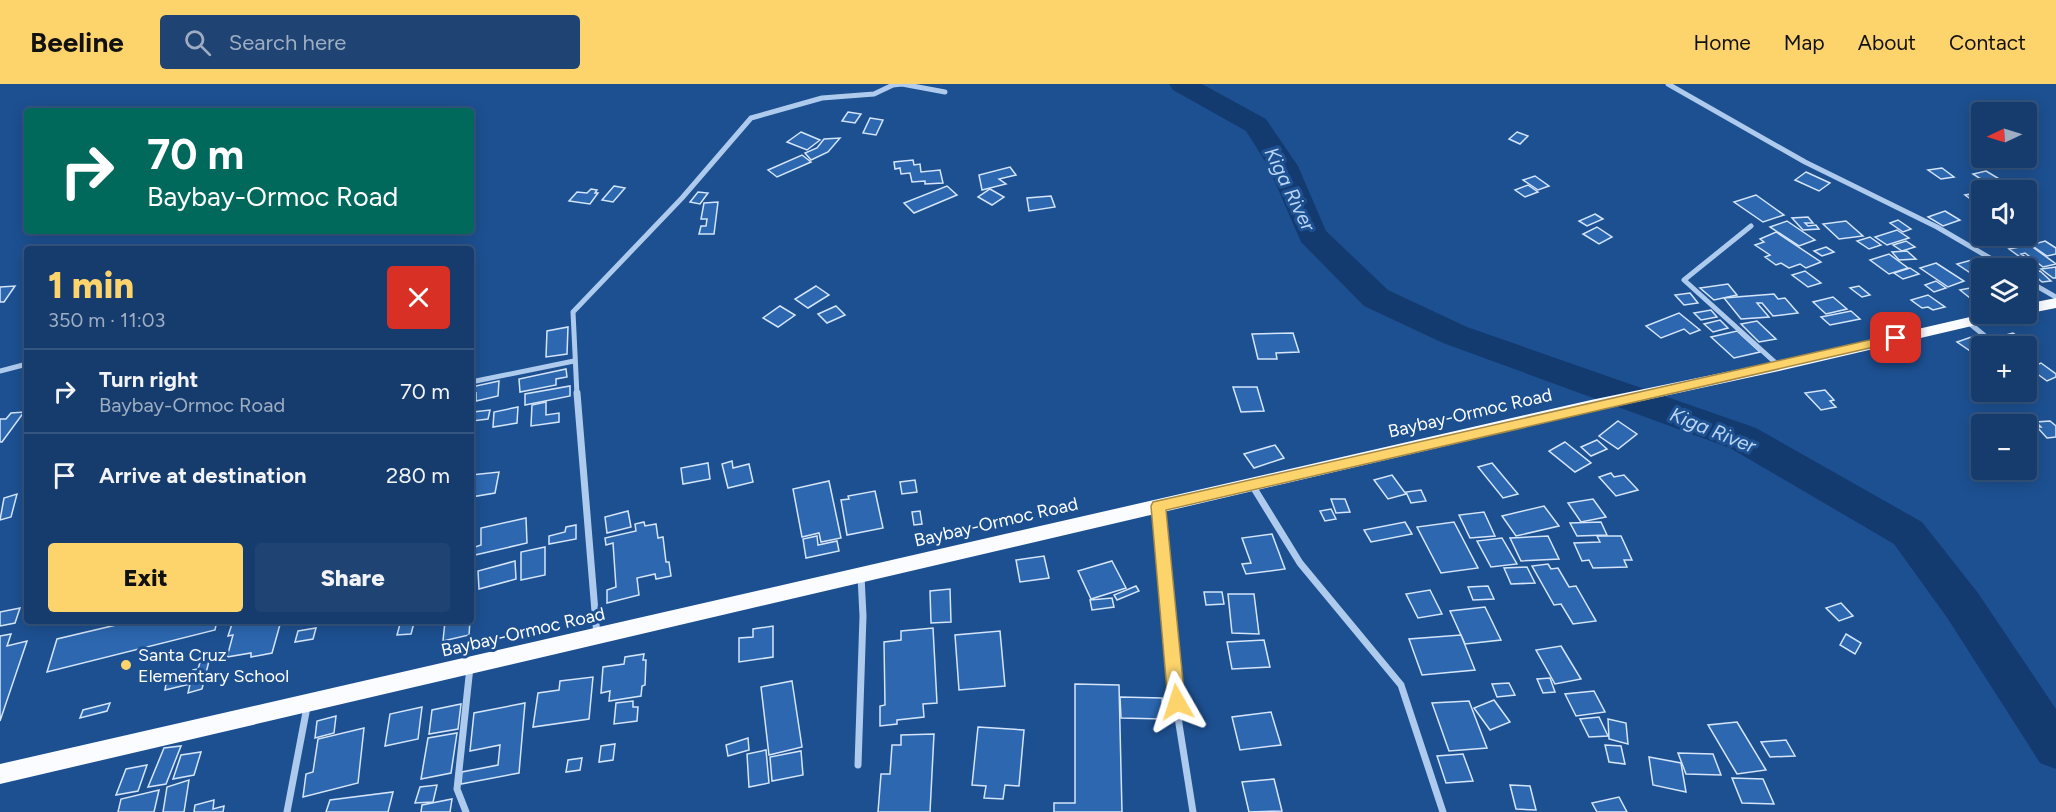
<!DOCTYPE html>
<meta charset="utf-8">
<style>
:root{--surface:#163c6d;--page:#1f4372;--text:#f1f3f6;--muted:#9eadc2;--line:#355680;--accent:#fdd36c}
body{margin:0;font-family:Figtree,sans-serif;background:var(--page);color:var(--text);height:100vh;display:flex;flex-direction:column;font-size:22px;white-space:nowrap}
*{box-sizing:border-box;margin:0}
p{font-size:20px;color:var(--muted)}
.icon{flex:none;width:33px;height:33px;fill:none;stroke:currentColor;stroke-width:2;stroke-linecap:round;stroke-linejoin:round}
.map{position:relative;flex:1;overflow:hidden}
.details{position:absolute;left:24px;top:162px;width:450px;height:378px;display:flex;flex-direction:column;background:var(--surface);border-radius:6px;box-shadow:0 3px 15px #0003,0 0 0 2px var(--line)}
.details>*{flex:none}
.banner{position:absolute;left:24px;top:24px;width:450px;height:126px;border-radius:6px;box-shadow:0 3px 15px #0003,0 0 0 2px var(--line);background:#00695c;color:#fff;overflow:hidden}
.needle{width:39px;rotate:266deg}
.controls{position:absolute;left:1971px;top:18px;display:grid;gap:12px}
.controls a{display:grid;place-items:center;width:66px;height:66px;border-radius:6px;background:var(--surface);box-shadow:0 3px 15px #0003,0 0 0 2px var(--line);font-size:30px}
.pin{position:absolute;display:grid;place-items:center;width:51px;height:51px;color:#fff;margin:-26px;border-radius:12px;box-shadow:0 3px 9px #0006}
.me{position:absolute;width:66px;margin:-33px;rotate:354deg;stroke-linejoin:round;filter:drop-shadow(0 0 4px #0008)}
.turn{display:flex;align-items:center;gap:21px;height:126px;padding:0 24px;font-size:27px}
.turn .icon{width:78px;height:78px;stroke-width:2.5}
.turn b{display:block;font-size:42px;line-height:51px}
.round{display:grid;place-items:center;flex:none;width:63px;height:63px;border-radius:6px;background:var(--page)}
.overview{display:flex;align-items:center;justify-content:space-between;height:102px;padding:0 24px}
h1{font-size:36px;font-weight:800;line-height:45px;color:var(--accent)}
.primary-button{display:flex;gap:12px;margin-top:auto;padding:12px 24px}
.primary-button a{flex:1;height:69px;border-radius:6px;background:var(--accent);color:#111;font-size:24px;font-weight:800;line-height:69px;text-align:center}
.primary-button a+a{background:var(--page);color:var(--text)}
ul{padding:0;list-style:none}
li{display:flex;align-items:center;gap:18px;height:84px;padding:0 24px;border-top:2px solid var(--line)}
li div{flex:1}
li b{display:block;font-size:22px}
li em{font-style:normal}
header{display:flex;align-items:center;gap:36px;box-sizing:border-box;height:84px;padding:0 30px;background:var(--accent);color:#111}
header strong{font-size:28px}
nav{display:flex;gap:33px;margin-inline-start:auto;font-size:21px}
.search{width:420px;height:54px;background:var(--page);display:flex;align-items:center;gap:15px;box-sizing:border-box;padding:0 21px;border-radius:6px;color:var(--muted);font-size:22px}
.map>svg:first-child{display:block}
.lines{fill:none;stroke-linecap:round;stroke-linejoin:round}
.river{fill:#143b70;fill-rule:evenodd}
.building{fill:#2c67af;stroke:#d4e5fa;stroke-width:1.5}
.minor-far1{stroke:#aecbee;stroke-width:5}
.minor{stroke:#aecbee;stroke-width:7}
.trunk{fill:#fafcff;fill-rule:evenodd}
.route{fill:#fdd36c;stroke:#a48946;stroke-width:1.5}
.poi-dot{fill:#fdd36c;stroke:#1d5091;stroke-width:2}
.labels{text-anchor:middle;stroke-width:6;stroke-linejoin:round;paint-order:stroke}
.street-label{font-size:18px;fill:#fff;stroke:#1d5091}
.poi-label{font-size:18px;fill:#fff;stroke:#1d5091;text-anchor:start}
.water-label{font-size:20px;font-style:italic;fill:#bad5f5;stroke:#1d5091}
</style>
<header>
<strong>Beeline</strong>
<div class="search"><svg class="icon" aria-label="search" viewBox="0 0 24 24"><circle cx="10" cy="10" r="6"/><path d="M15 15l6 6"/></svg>Search here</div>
<nav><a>Home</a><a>Map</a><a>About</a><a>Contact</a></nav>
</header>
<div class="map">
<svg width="2056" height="728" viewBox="0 0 2056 728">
<rect width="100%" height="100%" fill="#1d5091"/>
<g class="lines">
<!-- river -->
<path class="river" d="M1169 0H1202L1266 35 1298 82 1326 147 1388 206 1467 243 1756 344 1922 438 1978 509 2056 625V685L2040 679 1948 535 1894 460 1730 364 1443 259 1364 222 1301 158 1268 82 1246 47 1173 6Z"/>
</g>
<!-- building -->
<g class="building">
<path d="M848 28 861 30 855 39 842 37Z"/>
<path d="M870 34 883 36 876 51 863 49Z"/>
<path d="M801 48 820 56 807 66 787 58Z"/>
<path d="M1517 48 1528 52 1520 60 1509 55Z"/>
<path d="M840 54 828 68 811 76 805 69 817 64 824 55Z"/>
<path d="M802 71 811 78 777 93 768 86Z"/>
<path d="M913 76 914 81 920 80 921 88 940 86 943 99 925 100V97L912 98 910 89 901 90 900 84 895 85 894 78Z"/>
<path d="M1010 83 1016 91 999 95 1006 100 982 106 979 91Z"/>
<path d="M1942 84 1954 93 1941 95 1928 86Z"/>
<path d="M1986 87 2006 99 1993 103 1973 90Z"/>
<path d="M1806 88 1830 99 1819 107 1795 96Z"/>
<path d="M1535 92 1549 102 1538 106 1523 96Z"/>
<path d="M1528 101 1538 108 1525 113 1515 106Z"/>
<path d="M614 102 625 104 613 118 602 116Z"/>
<path d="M947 102 957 111 914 129 904 119Z"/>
<path d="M591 105 597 106 595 109H598L590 120 569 117 577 108 587 109Z"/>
<path d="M990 105 1004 113 992 121 978 113Z"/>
<path d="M698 108 708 109 700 120 690 118Z"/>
<path d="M1976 109 1982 113V119H1976L1965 111Z"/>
<path d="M1756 111 1784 131 1763 138 1734 118Z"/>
<path d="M1051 112 1055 123 1029 127 1027 114Z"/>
<path d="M718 118 714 150H699L701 142H706L707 135H701L704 119Z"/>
<path d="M1945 127 1960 136 1943 142 1928 133Z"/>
<path d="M1595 130 1603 135 1587 142 1579 137Z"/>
<path d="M1808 133 1813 139H1805L1808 142 1816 141 1819 145 1803 146 1792 134Z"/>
<path d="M1898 136 1911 145 1903 148 1890 139Z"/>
<path d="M1787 137 1815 156 1799 162 1770 143Z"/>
<path d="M1846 137 1863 152 1839 155 1823 140Z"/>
<path d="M1597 143 1612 153 1599 160 1583 150Z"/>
<path d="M1897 146 1909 154 1887 161 1875 153Z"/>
<path d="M1776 148 1821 178 1806 184 1800 180 1789 184 1781 179 1776 181 1765 173 1770 171 1755 161 1764 158 1760 155Z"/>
<path d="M1870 153 1881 161 1869 165 1857 157Z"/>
<path d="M1906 157 1915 163 1902 167 1893 161Z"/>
<path d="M2045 157 2056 164V170L2047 172 2031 161Z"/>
<path d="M2030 161 2056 180 2043 183 2025 169 2021 170 2024 172 2020 173 2009 165Z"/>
<path d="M1826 163 1834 168 1822 172 1814 167Z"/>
<path d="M1907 167 1916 175 1899 176 1892 168Z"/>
<path d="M1889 170 1908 184 1889 190 1870 176Z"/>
<path d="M1979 174 1995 184H1982V190L1975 192 1957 180Z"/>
<path d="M1936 179 1964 197 1948 203 1920 184Z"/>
<path d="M2056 183V194H2053L2041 185Z"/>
<path d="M1910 184 1919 190 1903 195 1894 189Z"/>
<path d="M1805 187 1821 199 1808 203 1792 191Z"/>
<path d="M2040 187 2051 197 2042 198 2031 188Z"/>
<path d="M1936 197 1946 204 1934 208 1925 201Z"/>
<path d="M1728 200 1737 211 1714 216 1700 204Z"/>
<path d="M15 202 4 218H0V203Z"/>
<path d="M816 202 829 211 808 224 795 215Z"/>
<path d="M1859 202 1870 211 1862 213 1850 204Z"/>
<path d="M1970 204 1974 208 1982 207V217L1975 218 1960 206Z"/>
<path d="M1690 209 1698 219 1684 221 1675 211Z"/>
<path d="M1774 210 1778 215 1785 214 1798 229 1773 232 1762 219H1757L1769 233 1741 235 1724 214Z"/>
<path d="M1928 211 1945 223 1933 226 1928 223 1922 224 1911 216Z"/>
<path d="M1833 213 1847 225 1826 230 1813 218Z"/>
<path d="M780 222 795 231 778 243 763 234Z"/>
<path d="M836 222 845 231 827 239 818 230Z"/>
<path d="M1711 226 1717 233 1701 236 1694 229Z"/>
<path d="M1851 227 1860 235 1830 241 1821 233Z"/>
<path d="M1679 229 1700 246 1690 250 1684 245 1661 254 1646 242Z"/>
<path d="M1720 236 1728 244 1713 248 1704 240Z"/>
<path d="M1757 237 1776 255 1759 258 1741 240Z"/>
<path d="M568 243 567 270 546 273 547 247Z"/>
<path d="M1737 247 1760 268 1734 274 1711 253Z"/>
<path d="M1293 249 1299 268 1276 269 1277 275H1258L1252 250Z"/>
<path d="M2013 249 2027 259 2017 262 2008 256 2003 257 1998 253Z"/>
<path d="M1977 251 1993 262H1982V273H1979L1957 258Z"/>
<path d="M2041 279 2056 290V293L2047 297 2029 284Z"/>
<path d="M566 285 567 293 556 295V301L520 308 519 295Z"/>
<path d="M499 297 498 312 476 317V309L471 310V303Z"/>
<path d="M570 302V312L525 321V310Z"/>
<path d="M1233 303H1257L1264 327 1241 328Z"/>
<path d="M1825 306 1834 316 1830 317 1836 323 1821 326 1805 309Z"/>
<path d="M546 318V331L559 329V338L531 342 532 321Z"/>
<path d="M518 323 517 339 493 343 494 328Z"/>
<path d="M490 326 488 335 472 337 473 328Z"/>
<path d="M24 328 2 358H0V335H6L11 329Z"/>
<path d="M1618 337 1637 350 1618 365 1599 352Z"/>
<path d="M2050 337 2056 342V353L2047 354 2037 343H2041L2036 338Z"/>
<path d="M1597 356 1607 365 1591 372 1581 363Z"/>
<path d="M1565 358 1591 379 1575 388 1549 367Z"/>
<path d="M1275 361 1284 374 1254 384 1244 370Z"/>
<path d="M732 377 733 384 749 380 753 398 728 404 722 380Z"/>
<path d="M708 379 710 395 683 400 681 384Z"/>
<path d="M1492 379 1518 410 1503 414 1478 383Z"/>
<path d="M499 388 495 409 471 413V391Z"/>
<path d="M1611 389 1614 393 1624 391 1638 406 1616 412 1599 393Z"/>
<path d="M1392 391 1406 410 1388 415 1374 396Z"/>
<path d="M915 396 917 408 902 410 900 398Z"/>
<path d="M829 397 841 454 821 458 819 449 802 453 793 405Z"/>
<path d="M1421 406 1426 417 1411 419 1406 408Z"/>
<path d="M875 407 883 444 847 451 841 416 849 415 848 412Z"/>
<path d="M17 410 11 433 0 436 4 414Z"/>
<path d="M1331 415H1345L1350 428 1336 429Z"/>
<path d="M1593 415 1606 433 1581 438 1568 419Z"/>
<path d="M1544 422 1559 442 1516 452 1502 432Z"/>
<path d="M1331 425 1336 435 1325 437 1320 427Z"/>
<path d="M628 427 631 443 607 449 605 433Z"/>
<path d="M920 427 922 440 914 441 912 428Z"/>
<path d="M1484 428 1495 452 1470 454 1459 431Z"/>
<path d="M526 434 527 459 475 471V463L481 461V444Z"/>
<path d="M644 438 645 442 656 440 658 454 663 453 666 478H669L671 492 656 495 655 490 637 494 639 511 607 519V506L616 503 613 459 606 461 605 454 636 447 635 440Z"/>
<path d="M1405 438 1412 450 1371 458 1364 446Z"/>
<path d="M1454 438 1478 484 1441 489 1417 443Z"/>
<path d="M1601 438 1607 451 1577 452 1570 439Z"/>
<path d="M576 441V455L549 460V452L565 448 566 443Z"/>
<path d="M1272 450 1285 485 1246 490 1242 480 1251 479 1242 454Z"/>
<path d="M817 452 818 461 837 457 839 467 806 474 803 455Z"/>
<path d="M1548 452 1559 475 1521 477 1510 454Z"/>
<path d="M1597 452H1621L1632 476H1624L1627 483 1593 484 1589 476 1582 477 1574 459 1600 458Z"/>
<path d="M1502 454 1517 480 1491 483 1477 457Z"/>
<path d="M545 463V491L521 496V468Z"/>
<path d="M1044 472 1049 494 1020 498 1016 476Z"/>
<path d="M515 477 516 495 479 505 478 487Z"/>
<path d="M1112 477 1126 504 1091 515 1078 487Z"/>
<path d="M1548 480 1551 485 1558 484 1569 503 1576 502 1596 537 1573 540 1561 520 1554 521 1532 482Z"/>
<path d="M1527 483 1535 499 1511 500 1504 484Z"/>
<path d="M1136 502 1139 507 1117 516 1114 511Z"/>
<path d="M1488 502 1494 515 1473 516 1468 503Z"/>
<path d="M950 505 951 538 931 539 930 507Z"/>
<path d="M1430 506 1442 530 1418 534 1406 510Z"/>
<path d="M1204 508H1222L1224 520 1206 521Z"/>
<path d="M1228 510H1254L1259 550 1232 549Z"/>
<path d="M1112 514 1114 523 1092 526 1090 516Z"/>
<path d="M1841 519 1853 532 1839 537 1826 524Z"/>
<path d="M1485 523 1501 556 1465 560 1450 527Z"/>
<path d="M20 524 15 539 0 542V528Z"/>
<path d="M133 537H217L215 546 47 588 57 555Z"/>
<path d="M233 537H281L272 569 251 573V569L227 573 233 551 228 552Z"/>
<path d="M445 537H470L469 551 443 557Z"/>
<path d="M414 539 411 550 397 551 400 540Z"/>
<path d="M773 542V573L739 578V554L753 553V545Z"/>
<path d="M316 544 313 555 295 558 298 547Z"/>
<path d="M933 544 937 619 923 620 924 633 897 636V640L880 642V622L885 621 884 558 901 556V547Z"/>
<path d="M1000 547 1005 602 959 606 955 551Z"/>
<path d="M11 550 7 562 27 557 0 637V552Z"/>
<path d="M1846 550 1861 559 1855 570 1840 561Z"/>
<path d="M1461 551 1475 586 1422 591 1409 555Z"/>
<path d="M1264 556 1270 583 1232 585 1227 558Z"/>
<path d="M1561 562 1581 595 1555 600 1536 566Z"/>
<path d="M644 570 643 576H646L645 601 642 602 641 612 609 617 610 607 601 609 603 583 624 580 625 573Z"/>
<path d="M210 573 202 605 188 609 190 600 165 606 166 600 191 594 193 586 198 585 201 575Z"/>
<path d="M593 593 589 635 533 643 538 609 559 606 560 597Z"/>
<path d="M1550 594 1555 608 1543 609 1537 595Z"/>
<path d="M792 597 802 663 769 671 761 603Z"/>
<path d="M1509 599 1515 611 1497 613 1492 600Z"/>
<path d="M1075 600 1119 601 1122 728H1054V719H1075Z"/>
<path d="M1594 607 1605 628 1576 632 1565 610Z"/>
<path d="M1120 613 1162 614 1163 635 1121 634Z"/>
<path d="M1494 616 1510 638 1490 646 1474 624Z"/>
<path d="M633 617V623H638L637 637 614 640 616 619Z"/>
<path d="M1469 617 1487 664 1449 667 1432 619Z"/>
<path d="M110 619 107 627 80 634 83 626Z"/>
<path d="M525 619 519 689 461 700 462 688 498 681 500 661 470 667 474 629Z"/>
<path d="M461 620 458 645 429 650 432 626Z"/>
<path d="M422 623 418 655 385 662 390 630Z"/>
<path d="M1271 628 1281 661 1240 666 1232 633Z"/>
<path d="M336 632 334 649 315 654 317 637Z"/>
<path d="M1599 633 1608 652 1589 653 1580 635Z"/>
<path d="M1608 635 1626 639 1628 660 1609 655Z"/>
<path d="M1737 638 1766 686 1737 690 1708 641Z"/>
<path d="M978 643 1024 646 1019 702 1005 701 1003 715 984 714 986 702 972 701Z"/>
<path d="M364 644 358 699 303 713 306 690 313 688 318 655Z"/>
<path d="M457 649 451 689 421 695 428 654Z"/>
<path d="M934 650 930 728H878L881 690H890L892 661H901V651Z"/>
<path d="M748 654 749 666 728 672 726 661Z"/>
<path d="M1786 656 1795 672 1770 673 1761 658Z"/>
<path d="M615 660 613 676 599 678 601 662Z"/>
<path d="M1605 661 1621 662 1625 680 1609 678Z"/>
<path d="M181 662 166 700 148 703 164 664Z"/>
<path d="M766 666 769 699 749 703 747 670Z"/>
<path d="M801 667 803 691 772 697 770 673Z"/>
<path d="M201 668 194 691 173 695 181 671Z"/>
<path d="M1678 669 1713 670 1721 691 1686 690Z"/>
<path d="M1463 670 1473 697 1446 699 1437 672Z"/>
<path d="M1649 673 1681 679 1686 708 1653 701Z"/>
<path d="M582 674 580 686 566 688 568 676Z"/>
<path d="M147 681 138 707 116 711 126 685Z"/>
<path d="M1732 694 1763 695 1774 720 1742 719Z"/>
<path d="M1274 695 1282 727 1249 728 1242 698Z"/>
<path d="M189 696 184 728H163L167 703Z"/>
<path d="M437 701 433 718 415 719 420 703Z"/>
<path d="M1510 701 1530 702 1536 726 1516 725Z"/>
<path d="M159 706 154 728H118L121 715Z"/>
<path d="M393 708 388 728H326L330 716Z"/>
<path d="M1619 713 1627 728H1597L1592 719Z"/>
<path d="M452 715 450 728H421L422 721Z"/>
<path d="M214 716 213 725 224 722 223 728H194L195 721Z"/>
</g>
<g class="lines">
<!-- minor-far1 -->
<g class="minor-far1">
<path d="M1668 0 1805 78 1937 143 2007 184"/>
<path d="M1751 142 1684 196 1779 282"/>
<path d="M2026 196 2056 213"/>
<path d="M1968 238 1997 262"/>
<path d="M0 287 27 280"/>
<path d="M471 298 574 277"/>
<path d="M577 311 573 228 682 114 751 34 822 14 874 10 893 1 902 0 945 8"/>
</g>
<!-- minor -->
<g class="minor">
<path d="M577 309 597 552"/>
<path d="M1252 401 1300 479 1401 601 1443 728"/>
<path d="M1158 422 1179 640 1193 728"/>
<path d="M858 681 863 532 861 492"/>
<path d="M287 728 307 623"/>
<path d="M466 728 457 705 470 583"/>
</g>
<!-- trunk -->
<g class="trunk">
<path d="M2056 214V224L2026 230H2025L2026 220Z"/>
<path d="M1983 230H2009L2002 235 1779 287 1591 328 0 700V680L1591 316 1779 277Z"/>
</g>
</g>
<!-- route -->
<path class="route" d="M1896 250 1902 254 1900 257 1166 426 1185 618 1182 623 1177 625 1171 623 1168 618 1151 422 1153 418Z"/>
<!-- markers -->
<circle class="poi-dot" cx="126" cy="581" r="6"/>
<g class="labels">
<!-- street labels -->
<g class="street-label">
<text transform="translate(1470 329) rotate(-13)" y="6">Baybay-Ormoc Road</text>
<text transform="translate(996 438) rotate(-13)" y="6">Baybay-Ormoc Road</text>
<text transform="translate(523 548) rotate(-13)" y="6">Baybay-Ormoc Road</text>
</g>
<!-- poi labels -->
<g class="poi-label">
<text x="138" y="577">Santa Cruz<tspan x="138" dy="21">Elementary School</tspan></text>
</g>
<!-- water labels -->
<g class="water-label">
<text transform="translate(1290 105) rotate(64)" y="7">Kiga River</text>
<text transform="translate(1713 346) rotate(22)" y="7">Kiga River</text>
</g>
</g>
</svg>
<div class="controls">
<a><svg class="needle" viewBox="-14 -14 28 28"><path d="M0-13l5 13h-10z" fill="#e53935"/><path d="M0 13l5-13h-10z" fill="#9eadc2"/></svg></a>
<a><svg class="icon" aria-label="sound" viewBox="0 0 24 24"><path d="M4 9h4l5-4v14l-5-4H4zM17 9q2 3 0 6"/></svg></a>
<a><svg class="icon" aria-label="layers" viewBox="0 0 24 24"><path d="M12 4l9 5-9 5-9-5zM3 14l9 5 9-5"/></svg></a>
<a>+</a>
<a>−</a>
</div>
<div class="pin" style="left:1896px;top:254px;background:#d93025"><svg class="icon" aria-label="arrive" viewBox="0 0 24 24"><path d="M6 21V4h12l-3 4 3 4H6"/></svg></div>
<svg class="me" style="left:1177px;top:618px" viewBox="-20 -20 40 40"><path d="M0-17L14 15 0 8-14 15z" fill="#fdd36c" stroke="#fff" stroke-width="4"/></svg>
<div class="banner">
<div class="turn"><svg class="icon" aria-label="right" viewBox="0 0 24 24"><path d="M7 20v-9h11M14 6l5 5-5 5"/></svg><div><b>70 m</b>Baybay-Ormoc Road</div></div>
</div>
<section class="details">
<div class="overview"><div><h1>1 min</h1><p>350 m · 11:03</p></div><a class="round" style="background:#d93025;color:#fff"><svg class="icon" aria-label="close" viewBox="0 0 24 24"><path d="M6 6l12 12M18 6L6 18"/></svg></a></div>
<ul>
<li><svg class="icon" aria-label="right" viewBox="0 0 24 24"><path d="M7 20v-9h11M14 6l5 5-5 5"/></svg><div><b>Turn right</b><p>Baybay-Ormoc Road</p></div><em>70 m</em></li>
<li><svg class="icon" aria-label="arrive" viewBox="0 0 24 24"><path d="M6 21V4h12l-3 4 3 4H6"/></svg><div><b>Arrive at destination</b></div><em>280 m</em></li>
</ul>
<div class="primary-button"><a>Exit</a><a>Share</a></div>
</section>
</div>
